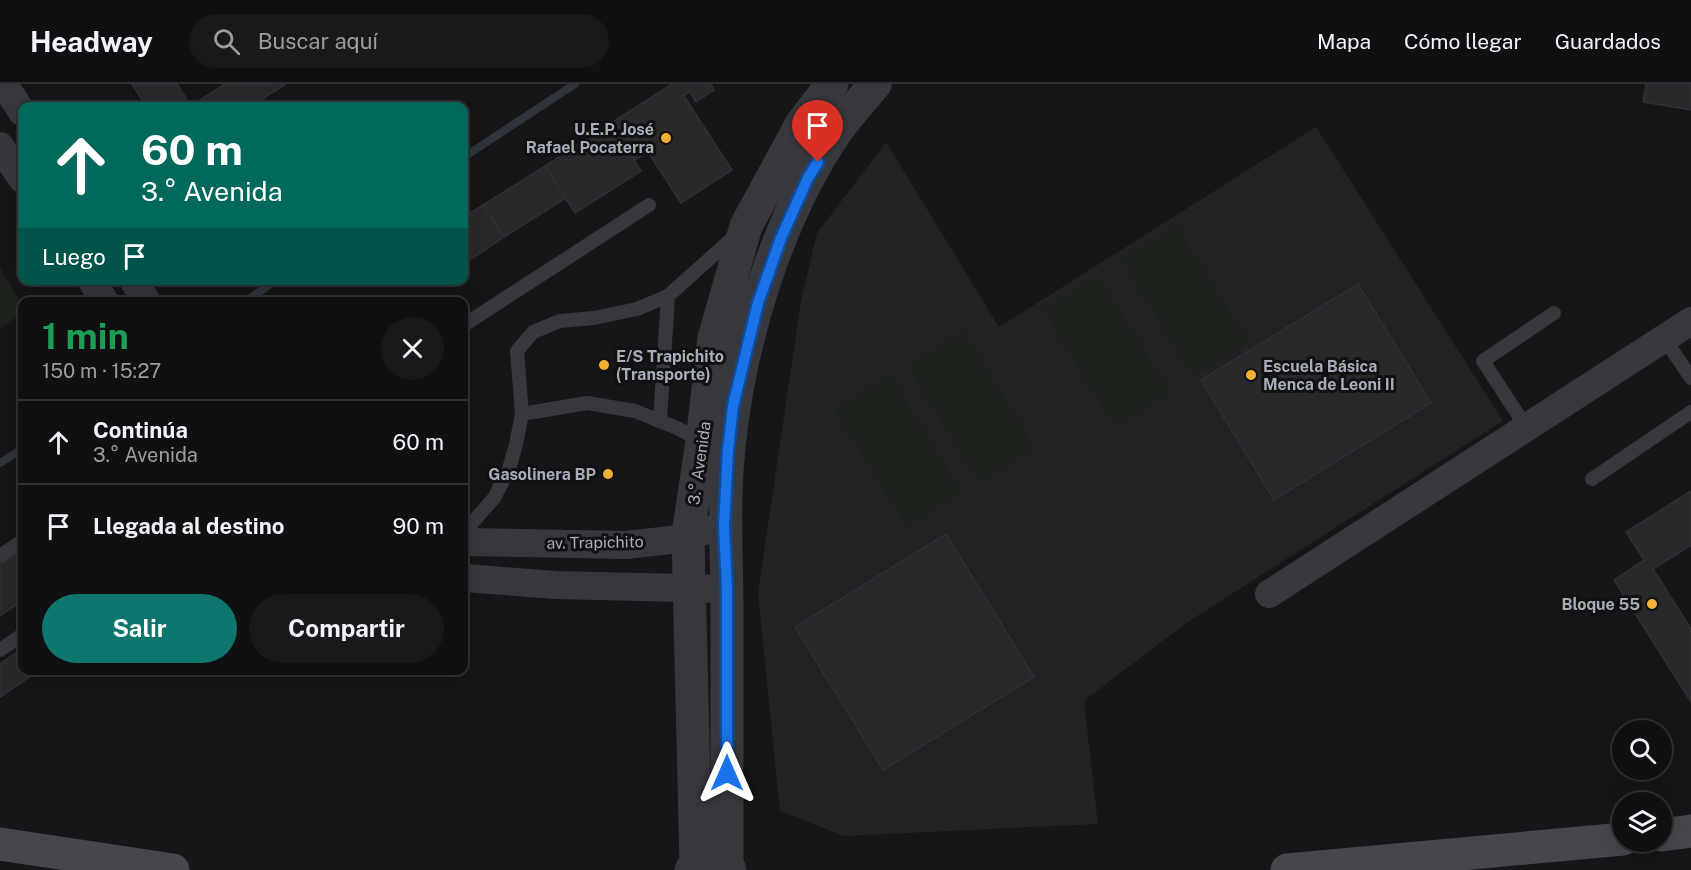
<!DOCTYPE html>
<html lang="es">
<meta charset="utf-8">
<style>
:root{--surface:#101012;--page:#19191b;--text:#f1f3f6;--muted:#9c9d9f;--line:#303032;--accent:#0f766e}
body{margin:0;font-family:"Public Sans",sans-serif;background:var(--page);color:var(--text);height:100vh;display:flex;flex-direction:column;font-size:22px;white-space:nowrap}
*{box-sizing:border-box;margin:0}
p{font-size:20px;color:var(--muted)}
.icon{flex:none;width:33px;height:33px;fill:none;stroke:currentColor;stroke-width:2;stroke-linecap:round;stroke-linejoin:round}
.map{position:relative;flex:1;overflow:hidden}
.details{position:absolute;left:18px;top:213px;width:450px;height:378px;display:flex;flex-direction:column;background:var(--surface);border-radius:12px;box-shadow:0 6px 24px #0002,0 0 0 2px var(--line)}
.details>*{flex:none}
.hud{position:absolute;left:18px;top:18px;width:450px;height:183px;border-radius:12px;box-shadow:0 6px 24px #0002,0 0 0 2px var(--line);background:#00695c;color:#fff;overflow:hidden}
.buttons{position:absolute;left:1612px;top:636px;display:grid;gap:12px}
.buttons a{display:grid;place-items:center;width:60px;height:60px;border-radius:50%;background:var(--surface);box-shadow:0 6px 24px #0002,0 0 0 2px var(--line);font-size:30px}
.pin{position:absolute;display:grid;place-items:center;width:51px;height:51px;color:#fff;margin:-62px -26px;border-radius:50% 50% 50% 0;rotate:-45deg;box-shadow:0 0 6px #0007}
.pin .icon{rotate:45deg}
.me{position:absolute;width:66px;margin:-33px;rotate:0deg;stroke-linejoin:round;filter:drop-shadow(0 0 4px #0008)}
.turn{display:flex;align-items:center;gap:21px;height:126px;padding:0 24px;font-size:27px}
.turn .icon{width:78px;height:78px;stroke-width:2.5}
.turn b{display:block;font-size:42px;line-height:51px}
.then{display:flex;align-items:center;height:57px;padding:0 24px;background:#0003;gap:12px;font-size:22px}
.round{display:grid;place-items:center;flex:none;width:63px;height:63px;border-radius:32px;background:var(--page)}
.overview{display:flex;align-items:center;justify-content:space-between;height:102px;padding:0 24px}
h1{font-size:36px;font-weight:700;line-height:45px;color:#1e9e55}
.action{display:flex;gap:12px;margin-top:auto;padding:12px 24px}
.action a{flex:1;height:69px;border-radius:36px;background:var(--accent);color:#fff;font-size:24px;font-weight:700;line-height:69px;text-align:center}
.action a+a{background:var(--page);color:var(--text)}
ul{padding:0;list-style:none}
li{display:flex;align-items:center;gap:18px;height:84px;padding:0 24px;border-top:2px solid var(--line)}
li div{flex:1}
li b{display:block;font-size:22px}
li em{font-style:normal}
header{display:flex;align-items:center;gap:36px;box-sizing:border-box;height:84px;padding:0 30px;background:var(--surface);border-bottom:2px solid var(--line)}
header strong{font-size:28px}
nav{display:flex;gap:33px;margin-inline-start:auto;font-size:21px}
.search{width:420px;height:54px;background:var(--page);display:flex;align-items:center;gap:15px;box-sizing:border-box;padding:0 21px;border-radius:33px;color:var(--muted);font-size:22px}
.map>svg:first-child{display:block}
.built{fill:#222225}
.green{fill:#1c231d}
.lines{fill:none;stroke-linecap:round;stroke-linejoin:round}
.stream{stroke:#2c353c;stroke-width:8}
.building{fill:#29292c;stroke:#303034;stroke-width:1.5}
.service{stroke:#37383d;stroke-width:14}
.minor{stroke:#37383d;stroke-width:28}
.tertiary{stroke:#37383d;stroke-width:33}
.secondary{stroke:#45474d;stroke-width:33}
.route-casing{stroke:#114b97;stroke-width:15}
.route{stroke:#1a73e8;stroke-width:10}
.poi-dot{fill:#f2b134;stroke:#111113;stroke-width:2}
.labels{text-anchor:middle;stroke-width:6;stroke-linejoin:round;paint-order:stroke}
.poi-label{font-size:16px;font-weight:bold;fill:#a8adb8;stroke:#111113;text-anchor:end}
.street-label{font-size:16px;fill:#a8adb8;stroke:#111113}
</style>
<header>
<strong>Headway</strong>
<div class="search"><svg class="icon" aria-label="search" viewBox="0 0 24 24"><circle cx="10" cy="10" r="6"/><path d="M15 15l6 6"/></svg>Buscar aquí</div>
<nav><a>Mapa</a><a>Cómo llegar</a><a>Guardados</a></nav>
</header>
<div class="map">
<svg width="1691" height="786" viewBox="0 0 1691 786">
<rect width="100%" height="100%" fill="#161618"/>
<!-- built -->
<path class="built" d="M1316 43 1503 337 1186 539 1084 617 1098 740 844 752 780 727 758 509 801 217 817 149 886 58 999 243Z"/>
<!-- green -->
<g class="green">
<path d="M1177 142 1249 258 1193 292 1121 176Z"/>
<path d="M0 184 22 220V230L0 244Z"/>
<path d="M1099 192 1170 308 1114 342 1043 226Z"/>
<path d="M964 248 1035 364 979 398 908 283Z"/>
<path d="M891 292 962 408 906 443 835 326Z"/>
</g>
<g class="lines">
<!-- stream -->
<g class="stream">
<path d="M464 73 575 0"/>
<path d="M245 218 276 196"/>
<path d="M0 379 22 365"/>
</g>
</g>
<!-- building -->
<g class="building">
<path d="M132 0H177L191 22 225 0H286L251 22H146Z"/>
<path d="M672 0H711L714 6 696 18 690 8 684 12 732 86 681 119 648 68 635 76 611 39Z"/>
<path d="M1646 0H1691V26L1643 18Z"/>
<path d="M611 39 641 87 575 129 545 82Z"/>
<path d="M545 82 566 114 504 153 483 121Z"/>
<path d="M483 121 504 153 464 180V133Z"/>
<path d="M1358 200 1431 319 1274 416 1201 296Z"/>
<path d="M1691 407V461L1653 485 1691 545V618L1614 496 1644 476 1626 448Z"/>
<path d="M946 450 1034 593 883 686 795 543Z"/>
<path d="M22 466V517L0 532V481Z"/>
<path d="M22 565V586H40L0 613V580Z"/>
</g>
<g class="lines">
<!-- service -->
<g class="service">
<path d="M464 241 649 121"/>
<path d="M1664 254 1691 294"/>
<path d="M522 330 587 319 635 327 677 344 700 356"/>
<path d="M660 337 668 212"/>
<path d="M1526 343 1483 277 1554 229"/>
<path d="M1592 395 1691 328"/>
<path d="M464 448 494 414 509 385 516 360 522 330 517 267 533 248 560 237 594 234 637 225 668 212 736 151"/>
<path d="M0 472 22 457"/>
<path d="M0 566 22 551"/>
</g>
<!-- minor -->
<g class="minor">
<path d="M4 0 22 28"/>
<path d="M0 62 22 95"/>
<path d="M91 196 105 218"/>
<path d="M133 196 147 218"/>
<path d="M464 458 626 461 671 456 724 442"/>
<path d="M464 494 555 501 727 505"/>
<path d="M1269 510 1691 237"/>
</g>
<!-- tertiary -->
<g class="tertiary">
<path d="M691 786 696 779 688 451 702 357 714 254 746 142 802 39 832 0"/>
<path d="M730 786 727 781C727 696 727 612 727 527 727 473 723 419 729 364 739 259 777 133 838 45 849 30 863 15 875 0"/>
</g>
<!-- secondary -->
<g class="secondary">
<path d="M1662 751 1691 747"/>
<path d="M0 760 173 786"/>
<path d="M1287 786 1623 755"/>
</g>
</g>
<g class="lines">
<defs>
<path id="route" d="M727 689V505L724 442 728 366 733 322 758 219 781 154 808 94 818 78"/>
</defs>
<!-- route casing -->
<use href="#route" class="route-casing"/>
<!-- route -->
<use href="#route" class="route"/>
</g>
<!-- markers -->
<g class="poi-dot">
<circle cx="666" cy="54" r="6"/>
<circle cx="604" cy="281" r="6"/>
<circle cx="1251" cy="291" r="6"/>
<circle cx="608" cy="390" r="6"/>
<circle cx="1652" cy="520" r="6"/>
</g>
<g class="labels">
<!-- poi labels -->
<g class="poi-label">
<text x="654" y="51">U.E.P. José<tspan x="654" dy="18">Rafael Pocaterra</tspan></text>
<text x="616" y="278" text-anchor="start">E/S Trapichito<tspan x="616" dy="18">(Transporte)</tspan></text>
<text x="1263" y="288" text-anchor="start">Escuela Básica<tspan x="1263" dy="18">Menca de Leoni II</tspan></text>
<text x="596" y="396">Gasolinera BP</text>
<text x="1640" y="526">Bloque 55</text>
</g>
<!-- street labels -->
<g class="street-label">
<text transform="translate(699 379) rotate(-82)" y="6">3.° Avenida</text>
<text transform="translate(595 458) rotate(-1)" y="6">av. Trapichito</text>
</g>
</g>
</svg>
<div class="buttons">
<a><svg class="icon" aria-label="search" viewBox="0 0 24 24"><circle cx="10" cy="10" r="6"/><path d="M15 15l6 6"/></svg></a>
<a><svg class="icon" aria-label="layers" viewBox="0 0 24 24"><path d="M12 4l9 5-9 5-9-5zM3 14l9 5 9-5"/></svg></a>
</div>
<div class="pin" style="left:818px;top:78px;background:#d93025"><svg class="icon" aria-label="arrive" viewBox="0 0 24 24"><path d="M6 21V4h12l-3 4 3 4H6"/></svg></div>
<svg class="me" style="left:727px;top:689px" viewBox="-20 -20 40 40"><path d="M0-17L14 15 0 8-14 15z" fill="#1a73e8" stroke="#fff" stroke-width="4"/></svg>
<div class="hud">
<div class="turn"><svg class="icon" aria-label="ahead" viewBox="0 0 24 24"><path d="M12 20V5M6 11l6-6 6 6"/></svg><div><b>60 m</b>3.° Avenida</div></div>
<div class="then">Luego<svg class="icon" aria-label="arrive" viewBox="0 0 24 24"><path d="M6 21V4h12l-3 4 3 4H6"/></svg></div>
</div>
<section class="details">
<div class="overview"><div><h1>1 min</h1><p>150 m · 15:27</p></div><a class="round"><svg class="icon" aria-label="close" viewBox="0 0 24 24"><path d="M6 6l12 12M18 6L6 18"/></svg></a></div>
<ul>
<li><svg class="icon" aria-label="ahead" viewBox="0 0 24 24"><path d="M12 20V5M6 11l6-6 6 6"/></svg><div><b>Continúa</b><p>3.° Avenida</p></div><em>60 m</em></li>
<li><svg class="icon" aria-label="arrive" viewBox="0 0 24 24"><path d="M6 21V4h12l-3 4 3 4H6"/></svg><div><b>Llegada al destino</b></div><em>90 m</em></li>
</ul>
<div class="action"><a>Salir</a><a>Compartir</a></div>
</section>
</div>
